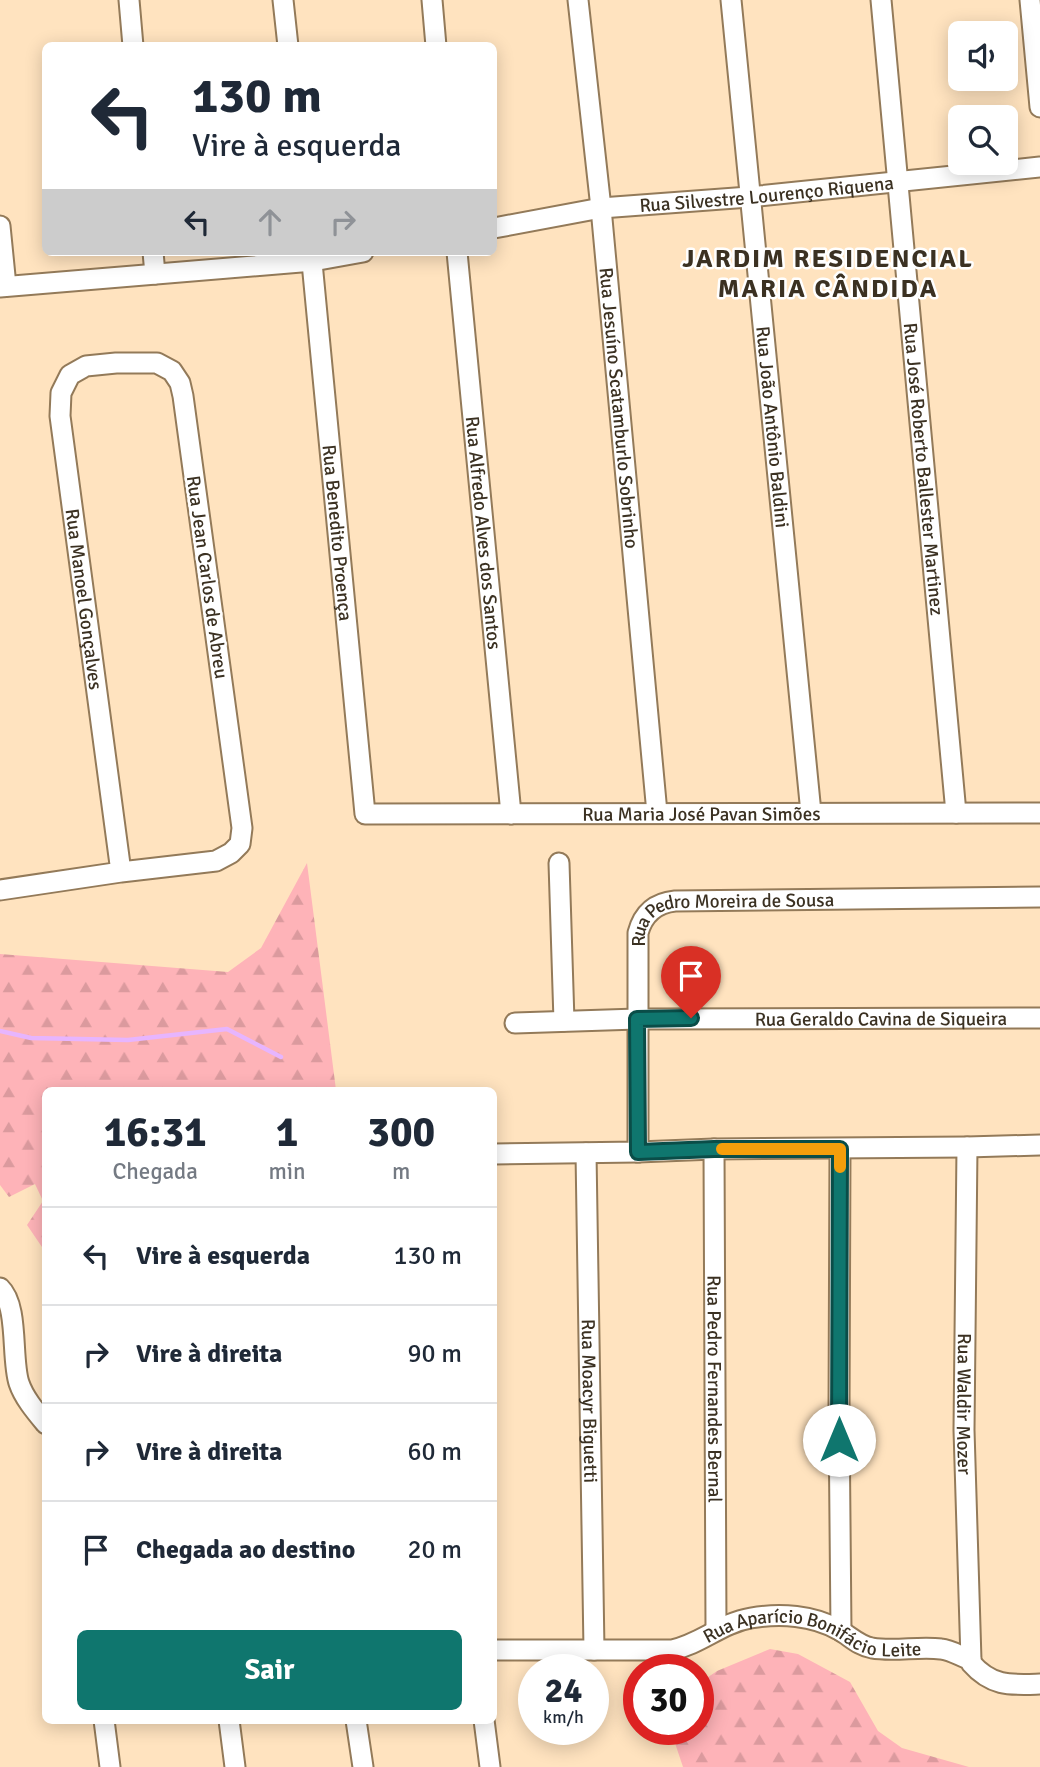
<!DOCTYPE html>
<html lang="pt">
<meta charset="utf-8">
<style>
:root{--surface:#fff;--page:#f2f2f3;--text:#1f2937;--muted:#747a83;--line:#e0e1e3;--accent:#0f766e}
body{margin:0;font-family:Signika,sans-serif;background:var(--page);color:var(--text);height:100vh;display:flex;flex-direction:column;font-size:26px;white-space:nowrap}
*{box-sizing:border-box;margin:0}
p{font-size:23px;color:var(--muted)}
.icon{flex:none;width:38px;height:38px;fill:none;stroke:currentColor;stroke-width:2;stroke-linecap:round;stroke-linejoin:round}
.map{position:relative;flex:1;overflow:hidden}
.panel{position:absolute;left:42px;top:1087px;width:455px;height:637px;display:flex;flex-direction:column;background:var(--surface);border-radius:10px;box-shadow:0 4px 18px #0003}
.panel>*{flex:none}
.top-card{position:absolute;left:42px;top:42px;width:455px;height:214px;border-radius:10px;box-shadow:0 4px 18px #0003;background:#fff;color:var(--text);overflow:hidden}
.buttons{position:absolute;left:948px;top:21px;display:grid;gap:14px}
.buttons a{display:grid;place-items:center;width:70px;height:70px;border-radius:10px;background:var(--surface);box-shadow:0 4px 18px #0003;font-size:35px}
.speed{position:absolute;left:518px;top:1654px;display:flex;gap:14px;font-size:35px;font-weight:700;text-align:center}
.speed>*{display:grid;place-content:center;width:91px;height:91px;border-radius:50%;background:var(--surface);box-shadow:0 4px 18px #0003;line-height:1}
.speed small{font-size:18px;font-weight:400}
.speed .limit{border:10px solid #d22;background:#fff;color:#111}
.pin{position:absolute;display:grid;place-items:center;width:60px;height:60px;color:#fff;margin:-72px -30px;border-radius:50% 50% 50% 0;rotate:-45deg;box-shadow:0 0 7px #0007}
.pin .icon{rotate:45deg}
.me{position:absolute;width:77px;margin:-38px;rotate:0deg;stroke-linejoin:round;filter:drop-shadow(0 0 5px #0008)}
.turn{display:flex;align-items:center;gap:24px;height:147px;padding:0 35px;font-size:32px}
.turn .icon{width:91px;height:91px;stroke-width:2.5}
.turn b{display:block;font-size:49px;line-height:60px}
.lanes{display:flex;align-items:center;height:66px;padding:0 35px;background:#0003;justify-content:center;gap:35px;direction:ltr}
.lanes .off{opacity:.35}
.eta{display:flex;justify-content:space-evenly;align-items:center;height:119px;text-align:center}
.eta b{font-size:42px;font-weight:800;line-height:49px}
.action{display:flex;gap:14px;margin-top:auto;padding:14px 35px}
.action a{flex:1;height:80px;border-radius:10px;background:var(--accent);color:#fff;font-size:28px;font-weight:800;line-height:80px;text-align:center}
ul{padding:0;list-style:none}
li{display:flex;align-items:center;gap:21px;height:98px;padding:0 35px;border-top:2px solid var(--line)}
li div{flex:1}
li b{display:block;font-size:26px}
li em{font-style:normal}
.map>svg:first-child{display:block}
.forest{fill:url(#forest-firs)}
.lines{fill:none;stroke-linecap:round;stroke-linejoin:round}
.stream{stroke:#e7b5fe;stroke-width:4.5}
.minor-casing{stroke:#937a59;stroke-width:23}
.minor{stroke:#fff;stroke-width:19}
.route-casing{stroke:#0a4d48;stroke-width:18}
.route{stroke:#0f766e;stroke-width:12}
.slow{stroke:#f59e0b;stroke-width:12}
.labels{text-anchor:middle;stroke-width:5;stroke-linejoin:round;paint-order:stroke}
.street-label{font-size:19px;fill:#3b3122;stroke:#fff}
.district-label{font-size:26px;font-weight:bold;letter-spacing:2px;fill:#3b3122;stroke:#fff}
</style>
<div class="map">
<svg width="1040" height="1767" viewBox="0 0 1040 1767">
<defs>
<pattern id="forest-firs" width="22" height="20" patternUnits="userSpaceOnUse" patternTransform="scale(1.75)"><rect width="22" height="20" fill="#feb3b8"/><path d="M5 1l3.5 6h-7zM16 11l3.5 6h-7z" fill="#db9a9e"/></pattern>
</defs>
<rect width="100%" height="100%" fill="#ffe3bf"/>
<!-- forest -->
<g class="forest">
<path d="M307 863 336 1090H46V1250H44L27 1225 43 1201 35 1184 9 1197 0 1185V954L228 972 261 948Z"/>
<path d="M770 1649 798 1654 850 1682 878 1731 902 1748 969 1767H683L675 1743 677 1729H698V1684L717 1671Z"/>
</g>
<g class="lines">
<!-- stream -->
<path class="stream" d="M0 1031 31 1038 128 1040 227 1029 281 1057"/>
<defs>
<g id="minor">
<path d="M129 0 133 46"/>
<path d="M283 0 288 46"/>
<path d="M432 0 436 46"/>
<path id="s1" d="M578 0 601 208 657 813"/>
<path id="s2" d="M731 0 811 813"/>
<path id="s3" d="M881 0 956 813"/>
<path d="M1030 0 1040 107"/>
<path d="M0 226 6 286"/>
<path id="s4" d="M494 228 601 208 749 197 1040 167"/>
<path d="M153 252 155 274"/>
<path id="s5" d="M311 252 365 814 1040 813"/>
<path id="s6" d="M457 252 511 814"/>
<path d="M0 287 313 261 363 252"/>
<path d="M559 863 564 1021"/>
<path id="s7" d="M0 890 121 872 216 861 231 853 240 844 242 828 183 396 180 383 172 371 157 363H116L86 366 70 375 61 393 60 416 121 872"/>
<path id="s8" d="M515 1023 637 1019 1040 1018"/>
<path id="s9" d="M967 1147 964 1430 971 1660"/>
<path id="s10" d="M714 1149 716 1629"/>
<path d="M840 1149 839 1413 841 1631"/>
<path id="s11" d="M638 1152V933C643 914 655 903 675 901L1040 897"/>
<path id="s12" d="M586 1153 594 1650"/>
<path d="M494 1154 638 1152 714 1149 967 1147 1040 1145"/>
<path d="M0 1288C19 1306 11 1359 19 1383 24 1398 36 1412 46 1424"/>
<path id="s13" d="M494 1650H672C701 1644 721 1623 751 1618 780 1613 813 1615 839 1630 850 1636 859 1646 872 1648 894 1652 919 1646 941 1649 952 1650 961 1657 971 1660V1663C992 1687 1011 1685 1040 1684"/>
<path d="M104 1720 110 1767"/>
<path d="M229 1720 235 1767"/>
<path d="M356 1720 363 1767"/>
<path d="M484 1720 490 1767"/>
</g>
</defs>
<!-- minor casing -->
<use href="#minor" class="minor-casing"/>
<!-- minor -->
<use href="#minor" class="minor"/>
</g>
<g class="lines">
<defs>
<path id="route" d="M691 1018 637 1019 638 1152 714 1149H840L839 1440"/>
</defs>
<!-- route casing -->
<use href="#route" class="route-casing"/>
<!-- route -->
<use href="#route" class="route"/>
<!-- slow -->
<path class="slow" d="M722 1149H840V1167"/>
</g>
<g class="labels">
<!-- street labels -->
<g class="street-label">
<text dy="7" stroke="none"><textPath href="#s4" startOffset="275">Rua Silvestre Lourenço Riquena</textPath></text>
<text dy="7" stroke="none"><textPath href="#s1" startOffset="410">Rua Jesuíno Scatamburlo Sobrinho</textPath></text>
<text dy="7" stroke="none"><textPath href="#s2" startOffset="429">Rua João Antônio Baldini</textPath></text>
<text dy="7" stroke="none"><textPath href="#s3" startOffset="471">Rua José Roberto Ballester Martinez</textPath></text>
<text dy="7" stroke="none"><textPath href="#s5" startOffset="282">Rua Benedito Proença</textPath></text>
<text dy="7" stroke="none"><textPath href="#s6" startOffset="282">Rua Alfredo Alves dos Santos</textPath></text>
<text transform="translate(208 577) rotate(82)" y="7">Rua Jean Carlos de Abreu</text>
<text dy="7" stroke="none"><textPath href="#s7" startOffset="1062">Rua Manoel Gonçalves</textPath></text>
<text dy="7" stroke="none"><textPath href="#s5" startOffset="901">Rua Maria José Pavan Simões</textPath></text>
<text dy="7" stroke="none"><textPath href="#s11" startOffset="318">Rua Pedro Moreira de Sousa</textPath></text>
<text dy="7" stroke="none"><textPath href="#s8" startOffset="366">Rua Geraldo Cavina de Siqueira</textPath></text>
<text dy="7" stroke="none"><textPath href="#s10" startOffset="240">Rua Pedro Fernandes Bernal</textPath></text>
<text dy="7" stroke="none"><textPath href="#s12" startOffset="248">Rua Moacyr Biguetti</textPath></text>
<text dy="7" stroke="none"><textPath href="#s9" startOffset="257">Rua Waldir Mozer</textPath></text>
<text dy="7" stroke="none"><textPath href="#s13" startOffset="327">Rua Aparício Bonifácio Leite</textPath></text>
</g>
<!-- district labels -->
<g class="district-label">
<text x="828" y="267">JARDIM RESIDENCIAL<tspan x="828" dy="30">MARIA CÂNDIDA</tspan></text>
</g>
</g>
</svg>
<div class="buttons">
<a><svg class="icon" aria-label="sound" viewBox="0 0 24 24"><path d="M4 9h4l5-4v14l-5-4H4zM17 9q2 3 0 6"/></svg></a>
<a><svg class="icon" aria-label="search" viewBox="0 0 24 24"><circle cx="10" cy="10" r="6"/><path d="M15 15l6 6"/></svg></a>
</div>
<div class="speed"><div>24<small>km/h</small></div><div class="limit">30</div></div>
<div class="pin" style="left:691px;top:1018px;background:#d93025"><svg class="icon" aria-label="arrive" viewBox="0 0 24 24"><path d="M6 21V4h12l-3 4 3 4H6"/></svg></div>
<svg class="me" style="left:839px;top:1440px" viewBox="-20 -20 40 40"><circle r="19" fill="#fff"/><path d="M0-13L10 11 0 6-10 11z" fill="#0f766e"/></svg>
<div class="top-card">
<div class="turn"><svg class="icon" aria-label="left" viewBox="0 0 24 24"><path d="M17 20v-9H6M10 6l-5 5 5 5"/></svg><div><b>130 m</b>Vire à esquerda</div></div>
<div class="lanes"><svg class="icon" aria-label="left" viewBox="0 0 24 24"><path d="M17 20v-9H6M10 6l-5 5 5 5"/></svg><svg class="icon off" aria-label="ahead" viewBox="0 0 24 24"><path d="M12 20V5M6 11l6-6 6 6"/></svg><svg class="icon off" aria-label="right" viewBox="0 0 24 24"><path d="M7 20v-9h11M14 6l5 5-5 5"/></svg></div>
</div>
<section class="panel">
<div class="eta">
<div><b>16:31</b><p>Chegada</p></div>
<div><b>1</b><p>min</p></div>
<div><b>300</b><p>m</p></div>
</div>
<ul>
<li><svg class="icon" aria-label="left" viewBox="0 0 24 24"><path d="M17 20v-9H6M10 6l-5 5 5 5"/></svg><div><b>Vire à esquerda</b></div><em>130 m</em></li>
<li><svg class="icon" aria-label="right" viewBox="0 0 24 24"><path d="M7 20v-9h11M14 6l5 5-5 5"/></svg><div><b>Vire à direita</b></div><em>90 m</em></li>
<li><svg class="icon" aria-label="right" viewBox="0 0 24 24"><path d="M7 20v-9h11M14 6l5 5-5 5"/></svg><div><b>Vire à direita</b></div><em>60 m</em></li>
<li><svg class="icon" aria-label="arrive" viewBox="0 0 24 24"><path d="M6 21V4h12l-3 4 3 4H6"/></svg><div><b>Chegada ao destino</b></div><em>20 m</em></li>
</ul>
<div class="action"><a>Sair</a></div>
</section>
</div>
